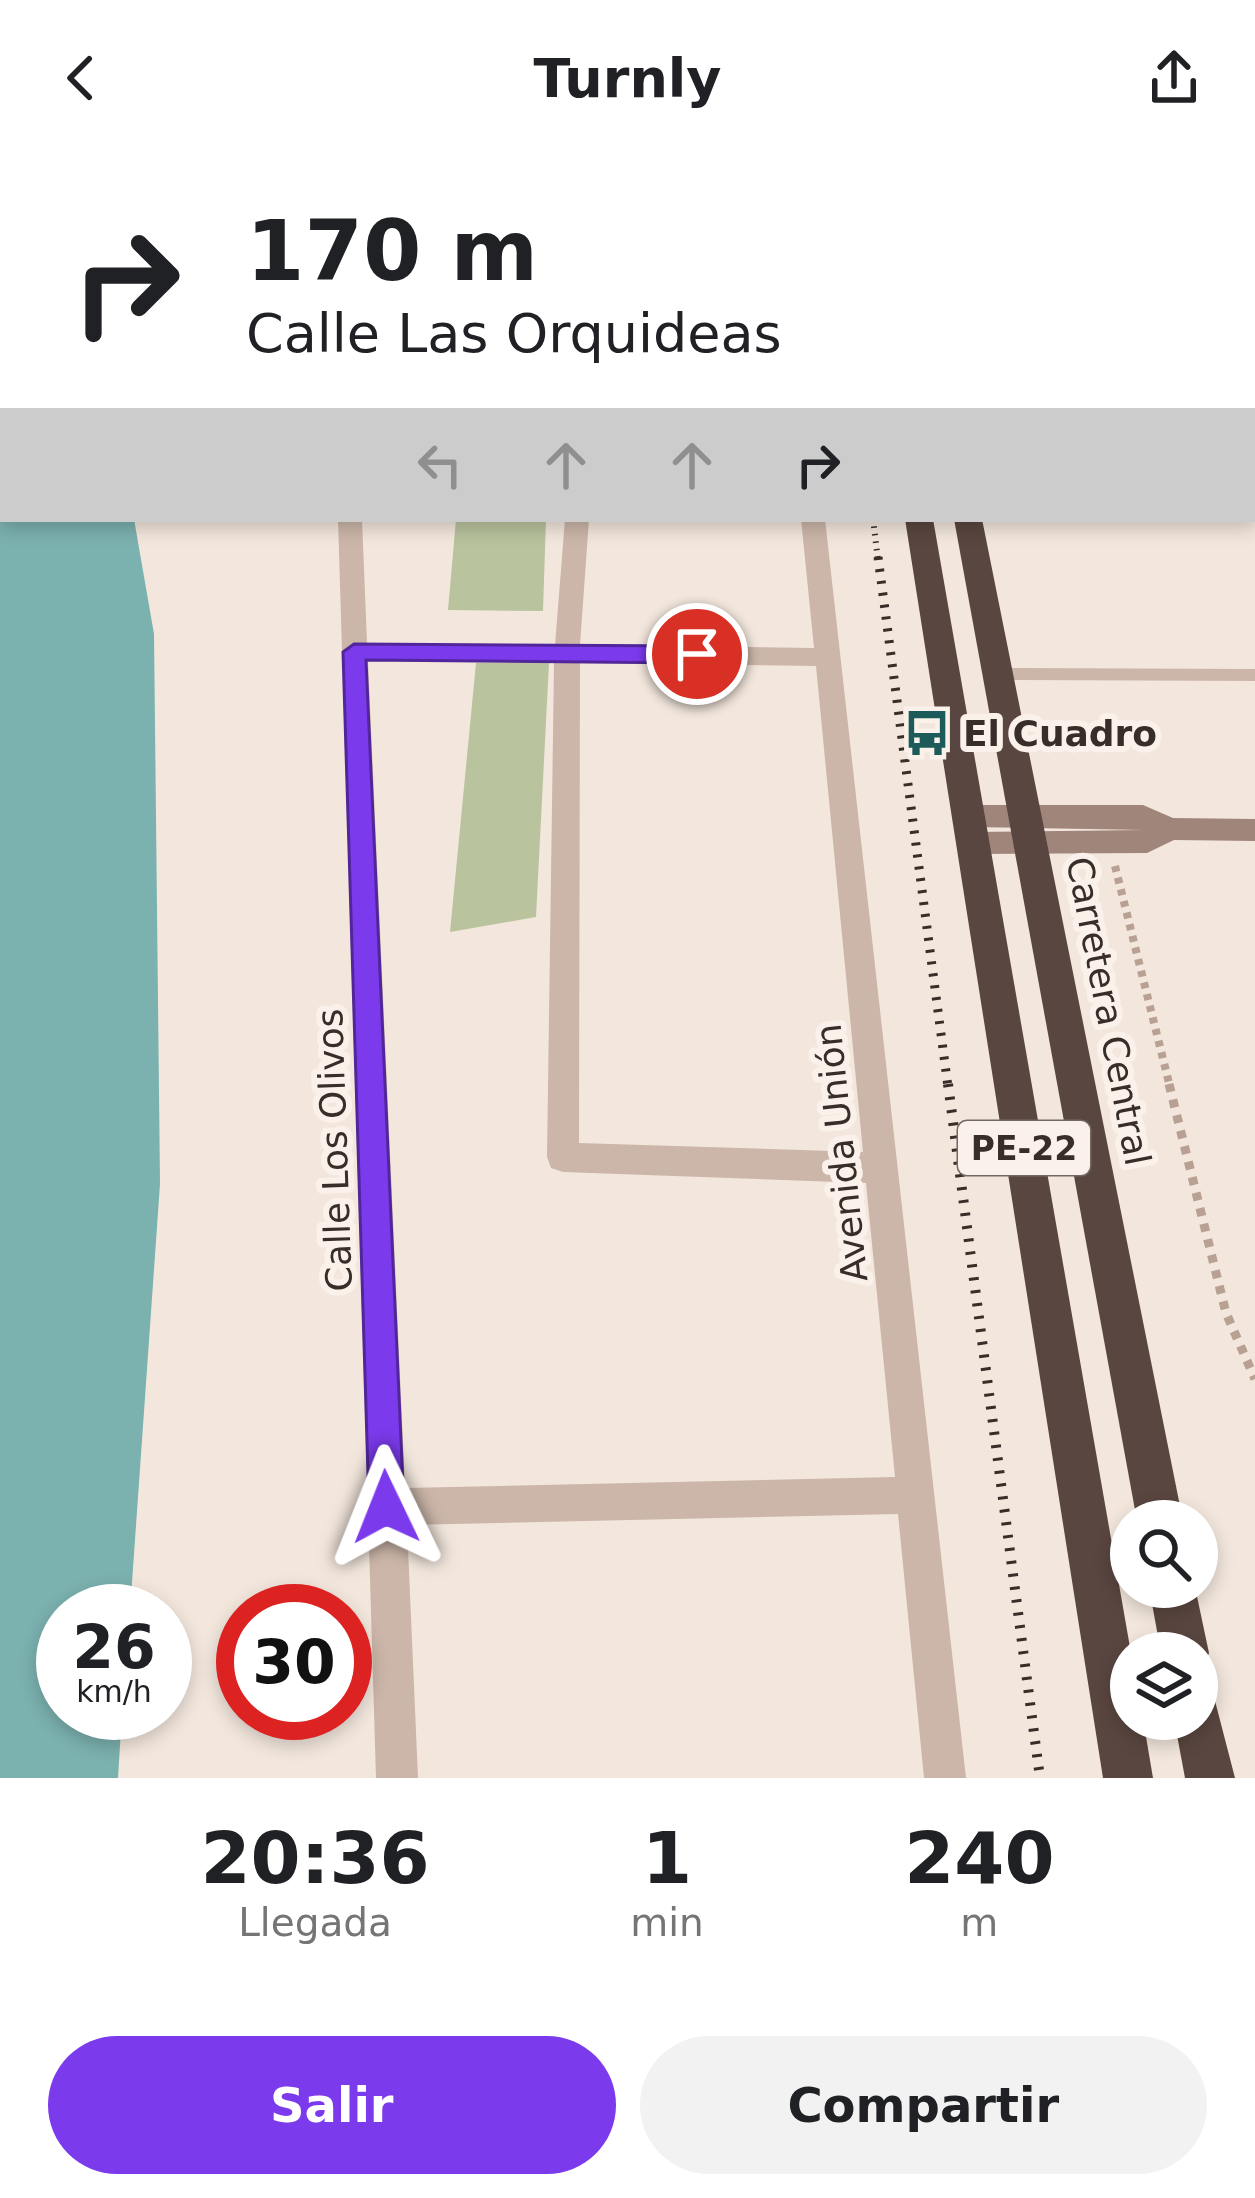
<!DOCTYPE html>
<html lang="es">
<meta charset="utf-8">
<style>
:root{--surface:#fff;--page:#f2f2f2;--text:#202124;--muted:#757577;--accent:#7c3aed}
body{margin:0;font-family:"DejaVu Sans",sans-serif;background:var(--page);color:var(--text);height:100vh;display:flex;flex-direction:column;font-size:45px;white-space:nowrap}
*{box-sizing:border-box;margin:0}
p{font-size:39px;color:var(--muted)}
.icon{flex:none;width:66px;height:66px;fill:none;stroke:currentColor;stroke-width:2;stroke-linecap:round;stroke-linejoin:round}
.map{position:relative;height:1622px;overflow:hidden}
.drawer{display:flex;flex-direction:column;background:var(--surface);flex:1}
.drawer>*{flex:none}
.hud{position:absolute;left:0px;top:0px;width:1257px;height:366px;box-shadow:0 6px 18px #0003;background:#fff;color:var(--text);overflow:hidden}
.controls{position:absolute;left:1110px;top:1344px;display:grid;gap:24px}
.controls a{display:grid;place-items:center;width:108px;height:108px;border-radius:50%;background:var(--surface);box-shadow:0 6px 18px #0003;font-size:60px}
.speed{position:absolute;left:36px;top:1428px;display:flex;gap:24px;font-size:60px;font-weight:700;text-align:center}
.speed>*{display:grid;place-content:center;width:156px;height:156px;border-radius:50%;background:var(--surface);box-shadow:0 6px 18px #0003;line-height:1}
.speed small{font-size:30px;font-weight:400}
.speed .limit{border:18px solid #d22;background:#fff;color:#111}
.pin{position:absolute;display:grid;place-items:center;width:102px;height:102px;color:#fff;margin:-51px;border:6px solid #fff;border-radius:50%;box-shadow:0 3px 12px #0007}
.me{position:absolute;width:132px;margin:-66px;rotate:358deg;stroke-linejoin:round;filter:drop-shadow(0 0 9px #0008)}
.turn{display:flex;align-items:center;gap:42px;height:252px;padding:0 48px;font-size:54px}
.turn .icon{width:156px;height:156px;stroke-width:2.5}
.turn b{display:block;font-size:84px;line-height:102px}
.lanes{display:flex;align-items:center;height:114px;padding:0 48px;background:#0003;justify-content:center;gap:60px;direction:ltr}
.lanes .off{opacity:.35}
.eta{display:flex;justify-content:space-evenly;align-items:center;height:204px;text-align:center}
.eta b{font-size:72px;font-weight:600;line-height:84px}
.action{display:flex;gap:24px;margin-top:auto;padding:24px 48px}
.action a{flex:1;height:138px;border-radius:72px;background:var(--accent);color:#fff;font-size:48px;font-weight:600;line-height:138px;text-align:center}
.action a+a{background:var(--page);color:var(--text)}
header{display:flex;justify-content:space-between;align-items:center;height:156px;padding:0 48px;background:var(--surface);font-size:54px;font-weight:600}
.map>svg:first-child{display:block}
.green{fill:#b9c39d}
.water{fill:#7bb1af}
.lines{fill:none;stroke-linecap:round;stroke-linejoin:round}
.path-far1{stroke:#b8a093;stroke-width:8;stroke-dasharray:6 6;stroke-linecap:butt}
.path{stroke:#b8a093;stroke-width:9;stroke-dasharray:8 8;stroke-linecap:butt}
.lane{fill:#ccb6a9;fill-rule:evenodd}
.street{fill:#ccb6a9;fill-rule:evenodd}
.secondary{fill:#9f857a;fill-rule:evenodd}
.highway{fill:#5a4640;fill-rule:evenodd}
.rail-far2{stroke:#382d29;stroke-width:6;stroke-dasharray:1.5 6;stroke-linecap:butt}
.rail-far1{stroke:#382d29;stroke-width:9;stroke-dasharray:3 9;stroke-linecap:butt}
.rail{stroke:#382d29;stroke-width:10;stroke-dasharray:3 10;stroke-linecap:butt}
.route{fill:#7c3aed;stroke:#51269a;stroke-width:3}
.labels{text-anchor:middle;stroke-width:12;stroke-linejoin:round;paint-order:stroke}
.shield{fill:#faf2ea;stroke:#726863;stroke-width:3}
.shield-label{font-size:33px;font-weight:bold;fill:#382d29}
.poi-label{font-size:36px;font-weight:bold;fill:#382d29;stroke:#faf2ea;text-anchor:start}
.street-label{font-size:36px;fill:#382d29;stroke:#faf2ea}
</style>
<header><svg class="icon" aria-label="back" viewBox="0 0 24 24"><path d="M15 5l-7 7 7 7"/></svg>Turnly<svg class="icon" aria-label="share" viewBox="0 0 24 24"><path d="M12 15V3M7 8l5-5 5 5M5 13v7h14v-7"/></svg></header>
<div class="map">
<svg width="1255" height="1622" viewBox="0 0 1255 1622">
<rect width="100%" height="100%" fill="#f3e7dd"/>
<!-- green -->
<g class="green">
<path d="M456 363H546L543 455 448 454Z"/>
<path d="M476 507H549L536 761 450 776Z"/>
</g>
<!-- water -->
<path class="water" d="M0 0 71 3H3V363H134L154 478 160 1028 130 1455H63V1557H122L118 1622H0Z"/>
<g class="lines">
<!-- path-far1 -->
<path class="path-far1" d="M1115 710 1170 931"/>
<!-- path -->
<path class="path" d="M1169 928 1226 1157 1255 1223"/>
<!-- lane -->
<g class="lane">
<rect x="1254" y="284" width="1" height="8"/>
<path d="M998 512 1255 513V525L998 524 990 518Z"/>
</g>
<!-- street -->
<g class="street">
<rect x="163" y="0" width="18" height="3"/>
<rect x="766" y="0" width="18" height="3"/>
<path d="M338 363H362L367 487 555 489 565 363H589L580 489 814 492 801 363H825L966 1622H924L898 1358 407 1369 418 1622H376ZM368 505 554 507 547 1001 551 1012 563 1016 866 1027 895 1321 405 1332ZM580 507 816 510 863 996 579 987Z"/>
</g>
<!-- secondary -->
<path class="secondary" d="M969 649H1143L1173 662 1255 663V685L1174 684 1147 697 973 698 959 687 973 676 1145 674 969 671 955 660Z"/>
<!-- highway -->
<g class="highway">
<rect x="849" y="0" width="22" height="3"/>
<path d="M886 0H908L909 3H887Z"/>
<path d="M905 363H933L1131 1497V1563H1143L1153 1622H1103Z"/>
<path d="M954 363H982L1183 1365H1137Z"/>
<path d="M1149 1431H1195L1209 1497 1202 1514 1197 1516V1497H1161Z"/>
<path d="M1197 1534 1214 1541 1235 1622H1185L1174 1563H1197Z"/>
</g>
<!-- rail-far2 -->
<path class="rail-far2" d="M873 363 878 404"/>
<!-- rail-far1 -->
<path class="rail-far1" d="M878 401 948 931"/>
<!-- rail -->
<path class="rail" d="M948 928 1040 1622"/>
</g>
<!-- route -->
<path class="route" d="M354 488 697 490 709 498 697 507 366 504 404 1351 399 1363 386 1368 374 1363 369 1351 343 496Z"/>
<!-- icons -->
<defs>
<symbol id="bus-bare" viewBox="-9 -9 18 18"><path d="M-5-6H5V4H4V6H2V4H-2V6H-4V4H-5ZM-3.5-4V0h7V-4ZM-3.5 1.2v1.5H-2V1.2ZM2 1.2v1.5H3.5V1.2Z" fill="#1d5b5b" stroke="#faf2ea" stroke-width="2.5" paint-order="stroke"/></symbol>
</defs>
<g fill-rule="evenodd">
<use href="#bus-bare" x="894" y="544" width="66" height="66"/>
</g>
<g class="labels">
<!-- shield labels -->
<rect class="shield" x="958" y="965" width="132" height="54" rx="9"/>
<g class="shield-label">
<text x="1024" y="1004">PE-22</text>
</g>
<!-- poi labels -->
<g class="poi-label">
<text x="963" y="590">El Cuadro</text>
</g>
<!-- street labels -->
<g class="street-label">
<text transform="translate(1109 855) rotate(79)" y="13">Carretera Central</text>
<text transform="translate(334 994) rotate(-92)" y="13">Calle Los Olivos</text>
<text transform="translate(841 997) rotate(-96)" y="13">Avenida Unión</text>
</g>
</g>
</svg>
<div class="controls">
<a><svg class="icon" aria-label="search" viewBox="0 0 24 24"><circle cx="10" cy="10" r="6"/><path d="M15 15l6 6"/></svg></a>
<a><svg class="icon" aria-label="layers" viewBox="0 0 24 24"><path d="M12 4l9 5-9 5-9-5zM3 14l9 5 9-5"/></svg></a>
</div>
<div class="speed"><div>26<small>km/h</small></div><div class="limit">30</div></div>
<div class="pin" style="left:697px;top:498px;background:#d93025"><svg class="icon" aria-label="arrive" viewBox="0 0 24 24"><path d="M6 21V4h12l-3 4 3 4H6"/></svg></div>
<svg class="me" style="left:386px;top:1351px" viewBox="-20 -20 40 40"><path d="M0-17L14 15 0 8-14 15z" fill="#7c3aed" stroke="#fff" stroke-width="4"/></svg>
<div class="hud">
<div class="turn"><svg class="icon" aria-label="right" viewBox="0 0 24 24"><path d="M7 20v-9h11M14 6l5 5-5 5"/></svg><div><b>170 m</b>Calle Las Orquideas</div></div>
<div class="lanes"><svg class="icon off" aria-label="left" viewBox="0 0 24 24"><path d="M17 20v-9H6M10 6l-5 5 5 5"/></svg><svg class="icon off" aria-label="ahead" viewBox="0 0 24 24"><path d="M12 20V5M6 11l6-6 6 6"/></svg><svg class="icon off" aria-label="ahead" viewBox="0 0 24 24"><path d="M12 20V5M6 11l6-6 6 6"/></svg><svg class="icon" aria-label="right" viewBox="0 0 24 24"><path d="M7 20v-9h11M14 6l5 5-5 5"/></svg></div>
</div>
</div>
<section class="drawer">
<div class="eta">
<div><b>20:36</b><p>Llegada</p></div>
<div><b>1</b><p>min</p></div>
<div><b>240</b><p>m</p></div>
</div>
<div class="action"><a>Salir</a><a>Compartir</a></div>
</section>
